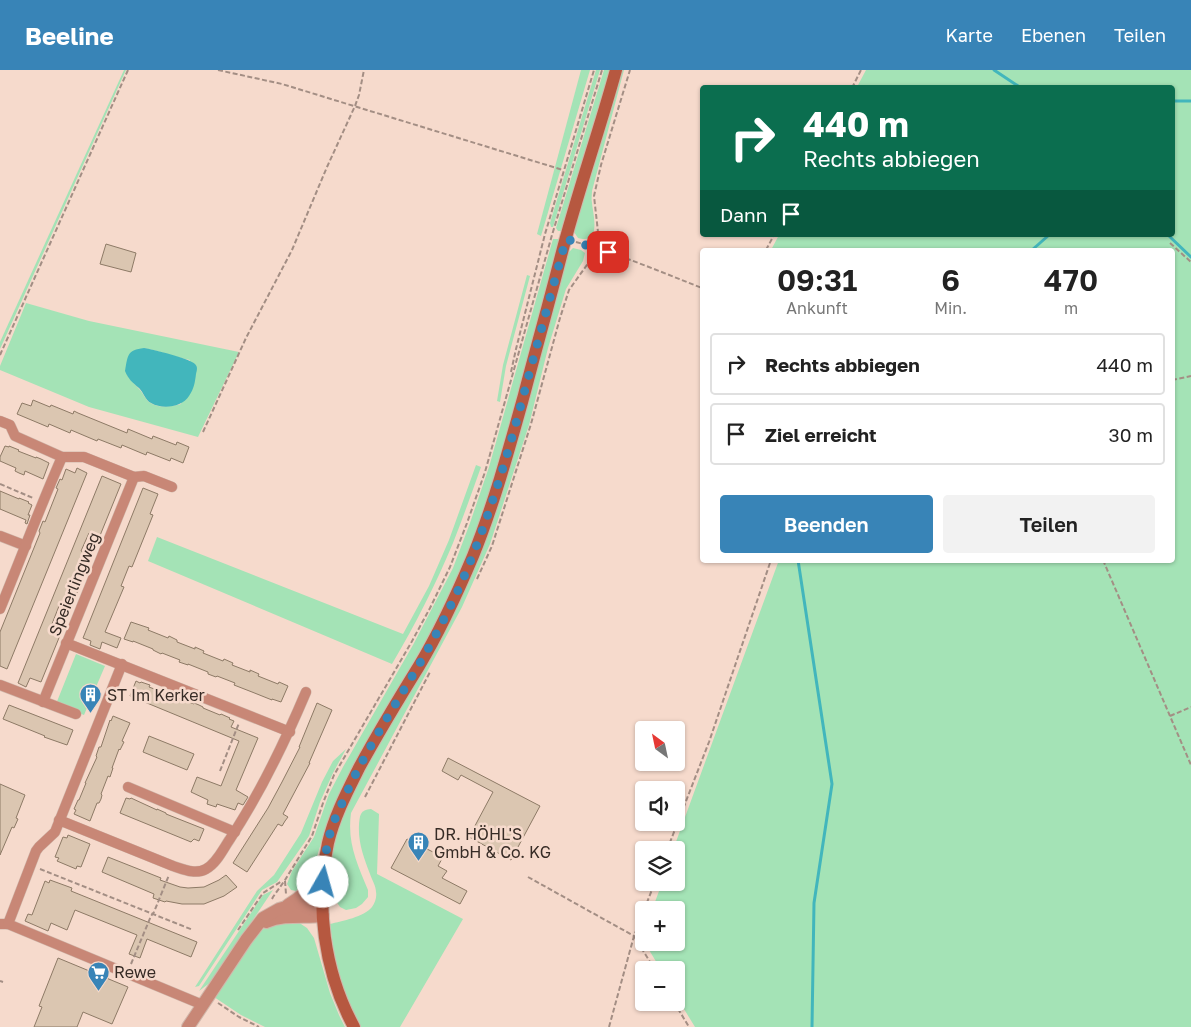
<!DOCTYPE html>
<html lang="de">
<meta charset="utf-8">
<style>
:root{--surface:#fff;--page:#f2f2f2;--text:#222;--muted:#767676;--line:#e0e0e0;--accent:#3884b7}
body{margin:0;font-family:"Golos Text",sans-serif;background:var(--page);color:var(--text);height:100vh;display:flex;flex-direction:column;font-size:19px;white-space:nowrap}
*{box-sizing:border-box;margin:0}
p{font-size:16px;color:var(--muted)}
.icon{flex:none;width:28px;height:28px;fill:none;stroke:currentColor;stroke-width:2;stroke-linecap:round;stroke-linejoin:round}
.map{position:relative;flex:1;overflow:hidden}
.panel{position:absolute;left:700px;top:178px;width:475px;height:315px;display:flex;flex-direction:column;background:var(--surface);border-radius:5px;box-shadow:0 1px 4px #0004}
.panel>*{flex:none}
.top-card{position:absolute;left:700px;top:15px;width:475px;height:152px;border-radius:5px;box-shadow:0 1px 4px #0004;background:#0b6e4f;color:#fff;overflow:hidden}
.needle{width:32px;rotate:327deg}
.buttons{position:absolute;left:635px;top:651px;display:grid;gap:10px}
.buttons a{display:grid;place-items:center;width:50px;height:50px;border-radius:5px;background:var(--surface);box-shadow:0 1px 4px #0004;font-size:25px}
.pin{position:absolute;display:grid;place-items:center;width:42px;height:42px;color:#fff;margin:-21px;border-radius:10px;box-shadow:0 2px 8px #0006}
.me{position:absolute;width:55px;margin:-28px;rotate:7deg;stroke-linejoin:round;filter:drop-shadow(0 0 4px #0008)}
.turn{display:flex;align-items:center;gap:18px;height:105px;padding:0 20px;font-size:22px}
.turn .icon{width:65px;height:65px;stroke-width:2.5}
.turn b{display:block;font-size:35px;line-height:42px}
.then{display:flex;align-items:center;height:48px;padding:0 20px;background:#0003;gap:10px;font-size:19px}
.eta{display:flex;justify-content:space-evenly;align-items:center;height:85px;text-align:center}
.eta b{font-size:30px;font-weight:600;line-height:35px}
.cta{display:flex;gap:10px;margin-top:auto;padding:10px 20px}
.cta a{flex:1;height:58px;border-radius:5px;background:var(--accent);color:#fff;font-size:20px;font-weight:600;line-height:58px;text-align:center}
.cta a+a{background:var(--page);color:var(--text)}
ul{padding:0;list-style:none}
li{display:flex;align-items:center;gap:15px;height:62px;margin:0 10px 8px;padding:0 10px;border:2px solid var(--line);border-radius:5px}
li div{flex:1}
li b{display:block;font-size:19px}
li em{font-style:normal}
header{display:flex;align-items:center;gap:30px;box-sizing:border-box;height:70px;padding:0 25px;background:var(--accent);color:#fff}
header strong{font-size:24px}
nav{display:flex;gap:28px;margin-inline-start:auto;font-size:18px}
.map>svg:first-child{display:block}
.green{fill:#a4e3b6;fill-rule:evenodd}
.water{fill:#42b6bc}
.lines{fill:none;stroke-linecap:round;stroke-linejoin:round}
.stream{stroke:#42b6bc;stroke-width:3}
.building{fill:#dbc6b1;stroke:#8d7a66}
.minor-casing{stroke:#d0b7ab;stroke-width:11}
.tertiary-casing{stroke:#d0b7ab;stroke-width:14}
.secondary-casing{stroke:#d0b7ab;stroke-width:14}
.path{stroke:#a38e84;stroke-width:2;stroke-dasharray:5 2.5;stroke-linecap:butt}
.minor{stroke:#c88776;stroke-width:10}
.tertiary{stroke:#c88776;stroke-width:12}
.secondary{stroke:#b65840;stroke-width:12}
.route{stroke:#3884b7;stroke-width:9;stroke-dasharray:0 16.2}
.labels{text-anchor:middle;stroke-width:5;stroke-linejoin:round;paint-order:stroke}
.street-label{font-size:16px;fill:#362b25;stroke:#f6dacc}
.poi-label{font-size:16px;fill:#362b25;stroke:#f6dacc;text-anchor:start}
</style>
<header>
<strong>Beeline</strong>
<nav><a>Karte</a><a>Ebenen</a><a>Teilen</a></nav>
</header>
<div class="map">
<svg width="1191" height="957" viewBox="0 0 1191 957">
<rect width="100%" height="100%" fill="#f6dacc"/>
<!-- green -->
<g class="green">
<path d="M124 0H126L0 279V272Z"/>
<path d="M581 0H590L541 166 537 164Z"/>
<path d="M596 0H600L553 157H551L550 153Z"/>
<path d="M604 0H612L564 161H558L556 158Z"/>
<path d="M621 0H624L592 121C592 125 591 129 592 133 593 145 602 175 578 168L574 162 579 142Z"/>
<path d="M866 0H1191V957H695L676 926V900H661L645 873 676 872V840H652L662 813 676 812V780H673L779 490H1172V180H771L779 165H1172V18L857 17Z"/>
<path d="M553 169H558L561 172 497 399 479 455 458 508 432 560 351 701 338 727 325 760 313 800 303 814 296 821 291 820 287 814 292 801 314 767 329 724 343 697 413 575 453 498 470 453 489 397Z"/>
<path d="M573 178 581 180 585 183 583 191 566 219 548 278 529 355 490 474 462 537 351 743C347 773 357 793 368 820V827L362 834 356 838 346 840 340 837 332 825 330 811 332 785 336 765 355 714 463 518 568 183Z"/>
<path d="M527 205 530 206 506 296 500 332 497 331 503 295Z"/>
<path d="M26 233 89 251 239 282 198 367 89 337 0 300V296ZM144 278C160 281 174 287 190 290L181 334C171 337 155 339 147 330 144 327 143 323 140 320 136 315 131 311 127 305Z"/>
<path d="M476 395 481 397C472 422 463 448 453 473 436 514 415 555 392 594L148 491 157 467 403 564 429 516 449 470Z"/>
<path d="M76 584 105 596 84 645 56 634Z"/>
<path d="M346 679 333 703 320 732 309 766 277 812 262 820 199 916 195 917 257 821 274 805 301 763 322 712 333 691Z"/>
<path d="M371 739 379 744 377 804 463 849 400 957H359L342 918 334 885 330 854C342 851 364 847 372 837 375 833 377 827 376 822 376 816 372 810 370 804 364 788 358 773 359 755 360 745 360 740 371 739Z"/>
<path d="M273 820 211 912 199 921 263 825Z"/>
<path d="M298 852 307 858 314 868 330 923 339 945 345 957H265L241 945 214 927 257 863 273 853Z"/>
</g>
<!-- water -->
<path class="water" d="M144 278C152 279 191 289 195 294 198 297 197 300 196 304 195 312 194 319 189 326 182 337 163 340 151 333 145 330 144 323 139 318 133 313 128 309 125 301 128 285 127 280 144 278Z"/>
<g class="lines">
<!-- stream -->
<g class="stream">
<path d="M994 0 1021 18"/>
<path d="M1172 31H1191"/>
<path d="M1168 165 1191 187"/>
<path d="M1032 180 1049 165"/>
<path d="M798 490 832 714 814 833 812 957"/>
</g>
</g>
<!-- building -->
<g class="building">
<path d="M106 174 136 183 131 202 100 194Z"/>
<path d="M33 330 50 337 51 335 73 344 74 341 78 343 127 363 128 359 152 369 153 366 176 375 177 372 189 377 183 393 171 388 170 391 147 382 146 385 122 375 121 378 98 369 97 371 71 360 70 363 49 354 48 357 17 344 22 333 31 336Z"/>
<path d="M5 376 9 377V376L19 380 18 381 36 388V387L41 389 49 393 43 409 25 401 24 405 19 403 15 401 16 398 0 391V387Z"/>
<path d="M77 398 87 403 7 599 0 596V562L40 463 39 461 43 451 45 452 58 419 56 418 60 409 62 410 66 399 75 403Z"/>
<path d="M102 406 121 414 99 468 89 463 81 481 92 486 70 540 59 536 52 554 63 558 41 612 30 608 26 617 18 613Z"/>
<path d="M143 418 158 424 150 444 153 445 151 450 132 497 129 496 121 516 124 517 105 562 121 568 117 578 102 572 100 579 90 575 91 571 83 568Z"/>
<path d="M0 421 19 429V428L29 432 28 433 32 435 28 445H30L27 454 25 453 26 450 0 439Z"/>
<path d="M131 552 149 558 148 560 168 568 169 566 177 570V572L195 579V577L204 581 203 583 223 591 224 589 233 593 232 595 250 602V600L259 604 258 606 278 614 279 612 288 616 281 632 272 629V630L252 622 234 615 235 613 217 606 216 607 208 604V602L188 594V595L179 592 180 590 162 583 161 584 153 580V579L133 571V572L124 569Z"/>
<path d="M136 611 140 613 141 612 150 615 149 617 167 624V622L177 626 176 627 194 634V633L199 635 203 637V638L220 645 221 644 230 648 229 649 234 651 231 657 258 668 236 720 248 727 243 735 238 733 235 740 217 734 216 737 207 734 208 730 191 722 197 707 221 716 239 671 130 626Z"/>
<path d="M317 633 332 640 309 693H310L283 744 288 747 285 751 282 756 278 754 247 802 233 793 268 738 282 712 300 677H299Z"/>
<path d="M9 635 73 660 67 675 44 667 45 666 3 649Z"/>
<path d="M113 646 130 653 122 671 124 672 120 680 119 679 112 698H113L110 707 108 706 101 724 102 725 101 729 99 733H97L90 751 74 744 76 740 74 739 78 730H79L86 713H85L97 687 96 686 99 677H101L110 650 111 651Z"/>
<path d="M149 666 194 684 187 700 143 682Z"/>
<path d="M448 688 540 736 511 790 469 767 493 722 461 705 458 710 442 701Z"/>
<path d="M0 714 25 725 16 748 18 749 14 758 12 757 0 785Z"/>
<path d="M126 728 130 729 131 728 157 740V739L166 743V744L204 759 199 771 194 769 191 772 120 743Z"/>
<path d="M68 765 90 774 81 797 77 796 76 799 57 791 59 788 55 787 63 767 67 768Z"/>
<path d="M407 769 443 787 438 796 447 801 442 808 467 821 460 834 391 798Z"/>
<path d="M108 787 161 808 160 810 180 817 188 818 204 817 219 810 226 805 237 817 224 826 204 834H182L166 831 165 832 153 828 154 824 102 802Z"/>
<path d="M50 810 72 818 71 821 197 872 191 887 147 869 140 888 129 884 137 865 75 840 67 860 51 853 48 861 25 851 28 844 32 845 45 811 49 813Z"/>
<path d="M58 888 128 917 112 954 83 942 77 957H34L42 937 39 936Z"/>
</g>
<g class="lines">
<defs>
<g id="minor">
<path d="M0 351 10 355 15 366 62 387H84L134 407 144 406 172 417"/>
<path d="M0 466 26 476"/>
<path d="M0 539C21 488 40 437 62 387"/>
<path d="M66 573 290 662"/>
<path d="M0 615 76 644"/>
<path d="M43 632 134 407"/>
<path d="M128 717 235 762"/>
<path d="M59 750 173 796C183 799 195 805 206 799 217 793 223 779 230 769 261 722 284 674 306 622"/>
<path d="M0 854H8L203 935"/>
<path d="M8 854 36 781 39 777 55 762 122 594"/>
</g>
<g id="tertiary">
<path d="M288 835C303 826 313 816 323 803"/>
<path d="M266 852C284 844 304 848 323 846"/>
<path d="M188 957 246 870 263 848 279 839 293 835H300L307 836 323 846"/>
</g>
<path id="secondary" d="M354 957C324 902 315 834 328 773 334 747 347 722 359 698 378 663 398 630 419 596 440 561 457 524 473 486 494 434 509 379 524 325 536 279 549 233 561 186 577 124 599 62 616 0"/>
</defs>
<!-- minor casing -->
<use href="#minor" class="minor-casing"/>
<!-- tertiary casing -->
<use href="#tertiary" class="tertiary-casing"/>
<!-- secondary casing -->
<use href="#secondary" class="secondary-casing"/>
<!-- path -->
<g class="path">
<path d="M218 0 282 14 563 100"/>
<path d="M852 18 861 0"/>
<path d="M576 172C619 184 661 202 702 218"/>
<path d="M1170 173 1191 192"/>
<path d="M766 180 774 165"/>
<path d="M0 285 128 0"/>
<path d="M511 302 516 279 545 164 594 0"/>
<path d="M1172 310 1191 306"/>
<path d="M203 362 246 268 292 180 327 97 355 36 359 25 364 0"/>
<path d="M0 414 33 428"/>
<path d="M1103 490 1191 695"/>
<path d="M477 509 492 476 531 354 560 248 569 220 589 192 594 177 598 162 594 126 601 95 630 0"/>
<path d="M1170 646 1191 637"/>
<path d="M220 701 239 653"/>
<path d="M365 727 430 602"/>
<path d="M667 780 709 672 771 490"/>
<path d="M40 799 193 860"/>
<path d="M528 807 634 866 655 900"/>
<path d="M285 811 286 824"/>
<path d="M272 829 273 827 285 810 312 766 323 733 334 705 411 573 430 538 450 497 467 453 485 402 552 165 602 0"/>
<path d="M644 840 655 812"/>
<path d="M238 860 263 823 282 811"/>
<path d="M131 894 151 846 154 842 169 805"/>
<path d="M0 911 3 912"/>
<path d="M674 932 689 957"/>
<path d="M218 933 239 947 259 957"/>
<path d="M609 957 634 866 644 841"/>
</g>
<!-- minor -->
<use href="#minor" class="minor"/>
<!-- tertiary -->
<use href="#tertiary" class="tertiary"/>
<!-- secondary -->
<use href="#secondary" class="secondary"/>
</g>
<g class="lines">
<!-- route -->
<path class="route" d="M323 812C324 795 326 777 331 760 335 747 342 734 347 722 366 681 391 642 414 603 431 575 446 546 460 516 489 450 509 381 527 312 540 264 553 217 566 169L608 182"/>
</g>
<!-- icons -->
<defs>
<symbol id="building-pin" viewBox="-11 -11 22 30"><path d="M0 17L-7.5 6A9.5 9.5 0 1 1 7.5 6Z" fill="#3884b7" stroke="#f6dacc"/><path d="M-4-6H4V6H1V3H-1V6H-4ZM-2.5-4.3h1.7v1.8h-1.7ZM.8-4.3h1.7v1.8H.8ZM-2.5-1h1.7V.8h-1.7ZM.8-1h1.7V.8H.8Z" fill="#fff"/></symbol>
<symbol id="supermarket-pin" viewBox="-11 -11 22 30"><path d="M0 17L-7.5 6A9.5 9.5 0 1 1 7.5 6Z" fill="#3884b7" stroke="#f6dacc"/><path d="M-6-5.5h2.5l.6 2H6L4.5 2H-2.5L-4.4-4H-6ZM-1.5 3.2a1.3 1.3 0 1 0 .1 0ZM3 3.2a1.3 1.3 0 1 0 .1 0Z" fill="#fff"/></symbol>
</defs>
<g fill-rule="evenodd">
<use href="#building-pin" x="78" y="612" width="25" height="34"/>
<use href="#building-pin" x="406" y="760" width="25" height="34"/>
<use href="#supermarket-pin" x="86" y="890" width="25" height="34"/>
</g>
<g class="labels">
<!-- street labels -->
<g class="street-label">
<text transform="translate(74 514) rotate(-68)" y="6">Speierlingweg</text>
</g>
<!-- poi labels -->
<g class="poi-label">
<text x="107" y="631">ST Im Kerker</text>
<text x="434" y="770">DR. HÖHL'S<tspan x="434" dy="18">GmbH &amp; Co. KG</tspan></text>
<text x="114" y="908">Rewe</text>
</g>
</g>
</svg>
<div class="buttons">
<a><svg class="needle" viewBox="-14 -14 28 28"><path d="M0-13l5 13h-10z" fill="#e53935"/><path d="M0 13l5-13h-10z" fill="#767676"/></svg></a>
<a><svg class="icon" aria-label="sound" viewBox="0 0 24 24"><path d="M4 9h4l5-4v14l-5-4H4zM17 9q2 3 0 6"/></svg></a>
<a><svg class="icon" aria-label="layers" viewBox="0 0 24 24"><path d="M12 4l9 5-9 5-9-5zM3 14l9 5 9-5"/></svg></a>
<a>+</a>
<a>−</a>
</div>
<div class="pin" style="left:608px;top:182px;background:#d93025"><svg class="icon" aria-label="arrive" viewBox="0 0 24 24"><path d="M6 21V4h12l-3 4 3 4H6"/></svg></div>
<svg class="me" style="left:323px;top:812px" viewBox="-20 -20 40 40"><circle r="19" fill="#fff"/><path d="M0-13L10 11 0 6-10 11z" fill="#3884b7"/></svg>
<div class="top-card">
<div class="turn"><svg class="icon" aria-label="right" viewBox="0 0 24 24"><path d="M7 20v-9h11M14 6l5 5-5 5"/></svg><div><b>440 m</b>Rechts abbiegen</div></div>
<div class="then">Dann<svg class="icon" aria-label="arrive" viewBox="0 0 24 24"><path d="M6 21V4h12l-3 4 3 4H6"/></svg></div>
</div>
<section class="panel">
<div class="eta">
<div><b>09:31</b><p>Ankunft</p></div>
<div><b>6</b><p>Min.</p></div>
<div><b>470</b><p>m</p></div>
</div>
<ul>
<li><svg class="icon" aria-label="right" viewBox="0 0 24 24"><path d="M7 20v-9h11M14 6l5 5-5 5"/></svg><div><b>Rechts abbiegen</b></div><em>440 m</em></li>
<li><svg class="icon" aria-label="arrive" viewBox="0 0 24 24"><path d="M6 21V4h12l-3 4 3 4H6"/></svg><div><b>Ziel erreicht</b></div><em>30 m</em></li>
</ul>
<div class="cta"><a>Beenden</a><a>Teilen</a></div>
</section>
</div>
